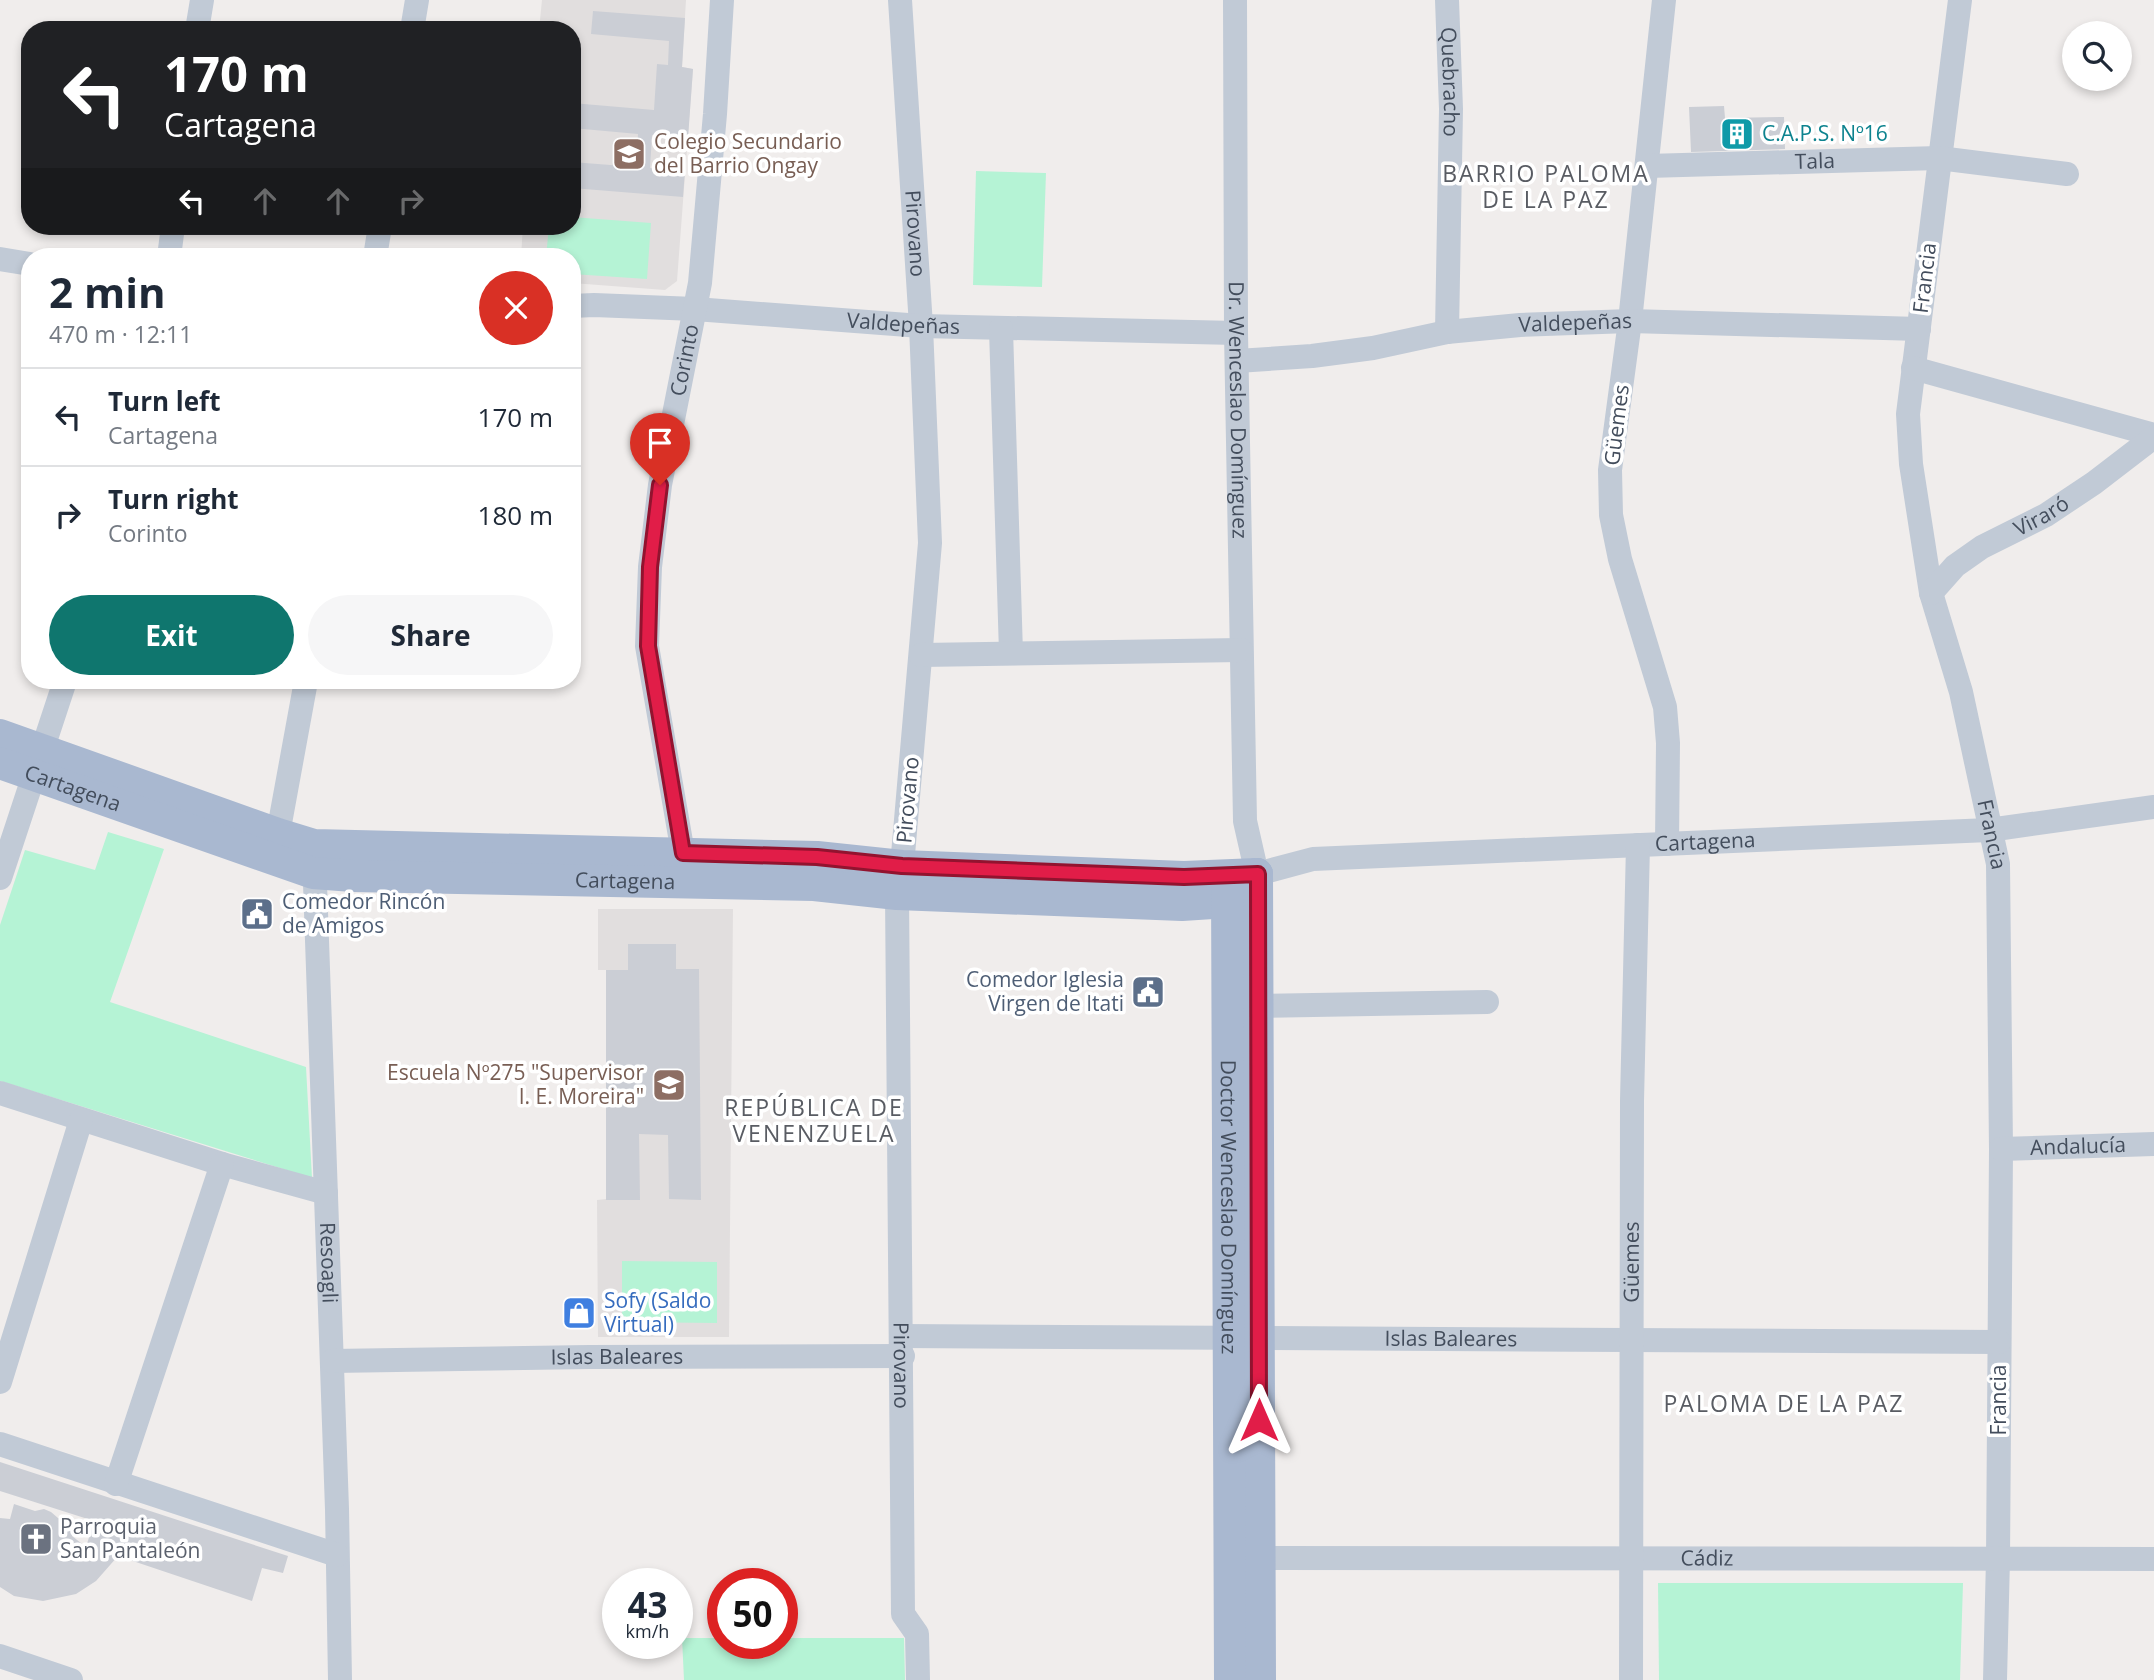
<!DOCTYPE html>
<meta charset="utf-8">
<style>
:root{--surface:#fff;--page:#f6f6f7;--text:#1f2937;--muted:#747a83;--line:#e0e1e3;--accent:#0f766e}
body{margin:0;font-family:"Open Sans",sans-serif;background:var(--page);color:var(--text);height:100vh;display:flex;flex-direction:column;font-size:26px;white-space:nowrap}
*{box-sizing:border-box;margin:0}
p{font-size:23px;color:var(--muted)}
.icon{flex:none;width:38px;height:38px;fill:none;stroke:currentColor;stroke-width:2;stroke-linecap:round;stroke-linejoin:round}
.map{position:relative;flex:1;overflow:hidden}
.drawer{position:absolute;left:21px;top:248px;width:560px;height:441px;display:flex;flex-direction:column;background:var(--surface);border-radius:28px;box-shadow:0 4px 10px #0003}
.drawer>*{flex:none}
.guide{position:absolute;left:21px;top:21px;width:560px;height:214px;border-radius:28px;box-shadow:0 4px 10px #0003;background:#202124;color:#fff;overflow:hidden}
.buttons{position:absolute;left:2062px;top:21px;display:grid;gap:14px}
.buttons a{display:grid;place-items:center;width:70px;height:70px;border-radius:50%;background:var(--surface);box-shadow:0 4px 10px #0003;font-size:35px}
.speed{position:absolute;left:602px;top:1568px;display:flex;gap:14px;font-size:35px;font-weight:700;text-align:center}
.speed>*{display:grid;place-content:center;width:91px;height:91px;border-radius:50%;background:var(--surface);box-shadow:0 4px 10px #0003;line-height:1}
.speed small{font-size:18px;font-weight:400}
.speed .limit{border:10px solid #d22;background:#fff;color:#111}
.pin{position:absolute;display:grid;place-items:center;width:60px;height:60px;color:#fff;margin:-72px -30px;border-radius:50% 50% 50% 0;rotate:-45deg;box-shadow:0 0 7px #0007}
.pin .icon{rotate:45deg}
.me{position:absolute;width:77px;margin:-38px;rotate:0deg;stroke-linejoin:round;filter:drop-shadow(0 0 5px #0008)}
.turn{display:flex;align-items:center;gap:24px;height:147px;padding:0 28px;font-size:32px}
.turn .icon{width:91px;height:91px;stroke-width:2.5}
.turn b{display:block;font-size:49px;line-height:60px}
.lanes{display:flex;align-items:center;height:66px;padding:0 28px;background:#0003;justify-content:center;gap:35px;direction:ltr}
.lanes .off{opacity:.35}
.round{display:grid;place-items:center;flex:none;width:74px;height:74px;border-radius:37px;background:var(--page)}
.head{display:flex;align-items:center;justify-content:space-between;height:119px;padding:0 28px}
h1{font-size:42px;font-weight:700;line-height:52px}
.action{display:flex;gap:14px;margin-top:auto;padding:14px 28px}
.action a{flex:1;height:80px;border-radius:42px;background:var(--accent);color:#fff;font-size:28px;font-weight:700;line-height:80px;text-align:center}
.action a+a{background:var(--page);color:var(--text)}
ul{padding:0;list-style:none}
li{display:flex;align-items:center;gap:21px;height:98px;padding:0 28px;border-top:2px solid var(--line)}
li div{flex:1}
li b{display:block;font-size:26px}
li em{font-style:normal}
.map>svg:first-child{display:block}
.education{fill:#e1dede}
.green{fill:#b5f3d5}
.building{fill:#cbced5}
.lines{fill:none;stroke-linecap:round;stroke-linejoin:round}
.minor{stroke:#c1cad6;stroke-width:24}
.major{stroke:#a9b8d0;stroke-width:32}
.route-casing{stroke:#92132f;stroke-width:18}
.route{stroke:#e11d48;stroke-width:12}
.labels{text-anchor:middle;stroke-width:7;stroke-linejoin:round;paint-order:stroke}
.street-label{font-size:21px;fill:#434d5c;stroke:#fff}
.culture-label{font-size:21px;fill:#0d838f;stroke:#fff;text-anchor:start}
.education-label{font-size:21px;fill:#785e54;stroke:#fff;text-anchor:start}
.service-label{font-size:21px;fill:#4e5e75;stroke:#fff;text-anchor:start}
.shop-label{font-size:21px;fill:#366cbe;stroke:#fff;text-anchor:start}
.worship-label{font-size:21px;fill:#5b616d;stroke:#fff;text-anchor:start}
.neighbourhood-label{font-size:23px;letter-spacing:2px;fill:#595c63;stroke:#fff}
</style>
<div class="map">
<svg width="2154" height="1680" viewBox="0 0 2154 1680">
<rect width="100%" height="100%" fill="#f0edec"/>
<!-- education -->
<g class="education">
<path d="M542 0H686L682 67 693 69 677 281 665 290 572 283V257H521L523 226H572V30H539Z"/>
<path d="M598 909H733L729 1337H598L597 1200 606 1199V970H598Z"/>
</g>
<!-- green -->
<g class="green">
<path d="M976 171 1046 173 1042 287 973 285Z"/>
<path d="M572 217 651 223 647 279 572 274V257H546L549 226H572Z"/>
<path d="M108 832 164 849 110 1002 306 1067 312 1178 0 1081V925L25 850 95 870Z"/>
<path d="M622 1261 717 1262V1323L622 1322Z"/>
<path d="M1658 1583H1963L1960 1680H1659Z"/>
<path d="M682 1638H723V1643H782V1638H904L905 1680H684Z"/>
</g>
<!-- building -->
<g class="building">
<path d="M593 11 685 18 682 67 693 69 688 138 652 135 650 168 685 170 683 197 572 188V162L636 167 638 134 572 128V103L654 110 657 64 668 65 669 41 591 34Z"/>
<path d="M1724 106 1725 118 1784 117 1785 149 1691 152 1689 107Z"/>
<path d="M628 944H676V969H699L701 1200 669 1199 668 1135 639 1134 640 1200H606V970H628Z"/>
<path d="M0 1462 288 1556 283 1573 262 1568 252 1601 118 1556 96 1581 76 1594 43 1601 14 1596 0 1587V1518L10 1519 14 1504 35 1511 44 1509 51 1512 58 1518 77 1525 72 1536 86 1547 94 1521 0 1491Z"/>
</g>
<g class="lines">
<!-- minor -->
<g class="minor">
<path id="s1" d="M900 0 921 326 930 543 902 866 897 894 903 1614 917 1634 918 1680"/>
<path id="s2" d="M1235 0 1236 333 1245 821 1257 874 1313 859 1989 830 2154 807"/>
<path id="s3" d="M1447 0 1451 109 1447 332"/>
<path d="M1664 0 1630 321 1610 470 1611 515 1620 559 1665 707 1668 743 1667 844"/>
<path id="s4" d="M1960 0 1908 414 1911 464 1931 593 1961 692 1998 864 2001 1149 1998 1559 1995 1680"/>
<path d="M197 30 202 0"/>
<path d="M412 30 417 0"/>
<path id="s5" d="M1647 166 1939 158 2067 174"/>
<path d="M169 257 173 226"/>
<path d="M375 257 380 226"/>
<path d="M0 259 30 264"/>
<path id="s6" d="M572 306 594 305 695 309 921 326 1236 333"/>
<path d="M1001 329 1011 653"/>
<path id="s7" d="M1237 361 1312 356 1373 348 1447 332 1520 325 1630 321 1919 329"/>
<path d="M1913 368 2154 435"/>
<path id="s8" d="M1931 593 1955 566 1982 547 2046 515 2094 483 2154 437"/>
<path d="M921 655 1241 650"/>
<path d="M278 834 306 681"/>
<path id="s9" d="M314 855 337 1509 340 1680"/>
<path id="s10" d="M682 872 683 853 647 646 650 567 660 485 700 283 715 114 722 0"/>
<path d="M0 878 65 681"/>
<path d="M1258 1006 1487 1002"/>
<path d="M0 1093 222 1164 326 1193"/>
<path id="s11" d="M2001 1149 2154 1144"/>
<path id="s12" d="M901 1336 1999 1342"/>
<path id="s13" d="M332 1361 589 1357 903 1356"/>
<path d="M0 1382 81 1120"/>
<path d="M0 1444 337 1555"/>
<path d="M116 1484 222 1164"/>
<path id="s14" d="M1259 1558 2154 1559"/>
<path d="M0 1656 71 1680"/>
<path id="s15" d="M1631 1680 1632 1101 1638 845"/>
</g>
<!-- major -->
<g class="major">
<path d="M0 735 278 834 314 845 817 857 902 866 1184 877 1257 874"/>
<path id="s16" d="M0 763 313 873 353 876 814 885 897 894 1182 905 1228 902 1257 874"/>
<path d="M1257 874 1260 1680"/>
<path id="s17" d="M1227 883 1230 1680"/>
</g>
</g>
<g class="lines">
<defs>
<path id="route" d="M660 485 650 567 648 646 683 853 817 857 902 866 1184 877 1258 874 1259 1420"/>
</defs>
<!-- route casing -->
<use href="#route" class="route-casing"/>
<!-- route -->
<use href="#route" class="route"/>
</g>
<!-- icons -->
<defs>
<symbol id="building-square" viewBox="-11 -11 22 22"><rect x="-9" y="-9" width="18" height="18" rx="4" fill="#0f9aa8" stroke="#fff"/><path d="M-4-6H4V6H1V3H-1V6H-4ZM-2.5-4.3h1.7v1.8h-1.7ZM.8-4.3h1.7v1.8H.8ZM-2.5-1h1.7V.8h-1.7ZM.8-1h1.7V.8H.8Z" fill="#fff"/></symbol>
<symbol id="school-square" viewBox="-11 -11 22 22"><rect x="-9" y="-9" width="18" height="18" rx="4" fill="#8d6e63" stroke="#fff"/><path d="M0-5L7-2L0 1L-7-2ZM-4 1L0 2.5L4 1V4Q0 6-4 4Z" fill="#fff"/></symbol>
<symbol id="civic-square" viewBox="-11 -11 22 22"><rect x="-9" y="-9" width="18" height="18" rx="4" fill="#5c6f8a" stroke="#fff"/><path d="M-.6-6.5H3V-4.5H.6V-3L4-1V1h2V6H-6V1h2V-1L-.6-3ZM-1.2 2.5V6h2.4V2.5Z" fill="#fff"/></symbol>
<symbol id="shop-square" viewBox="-11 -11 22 22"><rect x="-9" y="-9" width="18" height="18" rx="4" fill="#3f7fe0" stroke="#fff"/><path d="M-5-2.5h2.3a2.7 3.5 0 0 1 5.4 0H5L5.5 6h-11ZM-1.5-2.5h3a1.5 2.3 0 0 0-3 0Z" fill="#fff"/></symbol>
<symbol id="church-square" viewBox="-11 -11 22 22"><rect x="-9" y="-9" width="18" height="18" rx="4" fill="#6b7280" stroke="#fff"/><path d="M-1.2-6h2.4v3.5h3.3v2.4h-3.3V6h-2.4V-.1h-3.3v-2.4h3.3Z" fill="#fff"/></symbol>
</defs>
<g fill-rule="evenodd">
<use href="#building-square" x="1718" y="115" width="38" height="38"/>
<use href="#school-square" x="610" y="135" width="38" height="38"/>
<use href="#civic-square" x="238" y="895" width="38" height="38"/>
<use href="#civic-square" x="1129" y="973" width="38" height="38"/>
<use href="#school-square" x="650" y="1066" width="38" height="38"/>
<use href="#shop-square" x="560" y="1294" width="38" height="38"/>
<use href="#church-square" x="17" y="1520" width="38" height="38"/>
</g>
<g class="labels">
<!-- street labels -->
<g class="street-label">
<text dy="7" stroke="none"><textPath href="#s3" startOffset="82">Quebracho</textPath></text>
<text dy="7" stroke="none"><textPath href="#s5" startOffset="168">Tala</textPath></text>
<text dy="7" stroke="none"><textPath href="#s1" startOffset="234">Pirovano</textPath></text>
<text transform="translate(1925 278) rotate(-83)" y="7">Francia</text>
<text dy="7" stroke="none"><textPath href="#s6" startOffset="332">Valdepeñas</textPath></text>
<text dy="7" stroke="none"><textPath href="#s7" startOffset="341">Valdepeñas</textPath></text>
<text dy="7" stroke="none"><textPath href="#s10" startOffset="518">Corinto</textPath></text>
<text dy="7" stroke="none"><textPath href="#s2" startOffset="410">Dr. Wenceslao Domínguez</textPath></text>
<text transform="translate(1617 425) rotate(-83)" y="7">Güemes</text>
<text dy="7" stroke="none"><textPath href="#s8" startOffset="136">Viraró</textPath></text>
<text dy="7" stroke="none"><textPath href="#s16" startOffset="77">Cartagena</textPath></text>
<text transform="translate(908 800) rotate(-85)" y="7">Pirovano</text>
<text dy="7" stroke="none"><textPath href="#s4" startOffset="847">Francia</textPath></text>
<text dy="7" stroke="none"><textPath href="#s2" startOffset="1326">Cartagena</textPath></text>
<text dy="7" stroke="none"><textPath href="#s16" startOffset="644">Cartagena</textPath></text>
<text dy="7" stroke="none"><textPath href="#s11" startOffset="77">Andalucía</textPath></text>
<text dy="7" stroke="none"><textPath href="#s17" startOffset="324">Doctor Wenceslao Domínguez</textPath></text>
<text dy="7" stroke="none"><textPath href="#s9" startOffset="408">Resoagli</textPath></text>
<text dy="7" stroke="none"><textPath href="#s15" startOffset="418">Güemes</textPath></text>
<text dy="7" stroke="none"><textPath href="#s12" startOffset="550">Islas Baleares</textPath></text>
<text dy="7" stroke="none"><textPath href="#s13" startOffset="285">Islas Baleares</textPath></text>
<text dy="7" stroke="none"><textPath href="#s1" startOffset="1368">Pirovano</textPath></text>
<text transform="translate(1999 1400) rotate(-90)" y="7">Francia</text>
<text dy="7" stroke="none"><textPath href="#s14" startOffset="448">Cádiz</textPath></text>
</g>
<!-- culture labels -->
<g class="culture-label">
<text x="1762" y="141">C.A.P.S. Nº16</text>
</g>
<!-- education labels -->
<g class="education-label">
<text x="654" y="149">Colegio Secundario<tspan x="654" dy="24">del Barrio Ongay</tspan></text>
<text x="644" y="1080" text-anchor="end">Escuela Nº275 "Supervisor<tspan x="644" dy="24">I. E. Moreira"</tspan></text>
</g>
<!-- service labels -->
<g class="service-label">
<text x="282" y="909">Comedor Rincón<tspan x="282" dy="24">de Amigos</tspan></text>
<text x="1124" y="987" text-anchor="end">Comedor Iglesia<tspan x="1124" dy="24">Virgen de Itati</tspan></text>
</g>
<!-- shop labels -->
<g class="shop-label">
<text x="604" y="1308">Sofy (Saldo<tspan x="604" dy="24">Virtual)</tspan></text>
</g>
<!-- worship labels -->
<g class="worship-label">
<text x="60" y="1534">Parroquia<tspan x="60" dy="24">San Pantaleón</tspan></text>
</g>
<!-- neighbourhood labels -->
<g class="neighbourhood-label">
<text x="1546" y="182">BARRIO PALOMA<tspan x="1546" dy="26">DE LA PAZ</tspan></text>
<text x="814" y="1116">REPÚBLICA DE<tspan x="814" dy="26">VENENZUELA</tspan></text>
<text x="1784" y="1412">PALOMA DE LA PAZ</text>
</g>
</g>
</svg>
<div class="buttons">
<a><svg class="icon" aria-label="search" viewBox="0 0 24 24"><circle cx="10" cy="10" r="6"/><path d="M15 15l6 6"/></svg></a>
</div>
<div class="speed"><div>43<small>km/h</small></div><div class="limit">50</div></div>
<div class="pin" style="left:660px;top:485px;background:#d93025"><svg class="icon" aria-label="arrive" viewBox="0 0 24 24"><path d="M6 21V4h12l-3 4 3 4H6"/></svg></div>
<svg class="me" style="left:1259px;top:1420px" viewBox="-20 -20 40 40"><path d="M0-17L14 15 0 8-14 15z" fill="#e11d48" stroke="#fff" stroke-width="4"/></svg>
<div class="guide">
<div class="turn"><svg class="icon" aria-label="left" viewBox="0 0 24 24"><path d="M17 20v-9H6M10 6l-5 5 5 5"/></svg><div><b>170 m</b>Cartagena</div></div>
<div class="lanes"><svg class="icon" aria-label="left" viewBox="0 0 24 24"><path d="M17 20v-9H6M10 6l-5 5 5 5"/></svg><svg class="icon off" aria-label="ahead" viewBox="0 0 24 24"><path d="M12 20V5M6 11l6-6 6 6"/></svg><svg class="icon off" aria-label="ahead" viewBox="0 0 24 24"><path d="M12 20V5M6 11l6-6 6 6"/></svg><svg class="icon off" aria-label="right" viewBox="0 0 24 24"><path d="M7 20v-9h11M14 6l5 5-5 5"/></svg></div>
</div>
<section class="drawer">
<div class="head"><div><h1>2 min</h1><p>470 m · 12:11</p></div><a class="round" style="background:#d93025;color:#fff"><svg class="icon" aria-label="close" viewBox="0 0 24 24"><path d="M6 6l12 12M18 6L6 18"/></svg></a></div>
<ul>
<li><svg class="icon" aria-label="left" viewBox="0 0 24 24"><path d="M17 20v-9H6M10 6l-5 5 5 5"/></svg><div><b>Turn left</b><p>Cartagena</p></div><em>170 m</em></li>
<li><svg class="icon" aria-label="right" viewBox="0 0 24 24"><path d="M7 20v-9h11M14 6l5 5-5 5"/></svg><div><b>Turn right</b><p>Corinto</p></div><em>180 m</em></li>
</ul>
<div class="action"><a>Exit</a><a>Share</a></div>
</section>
</div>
